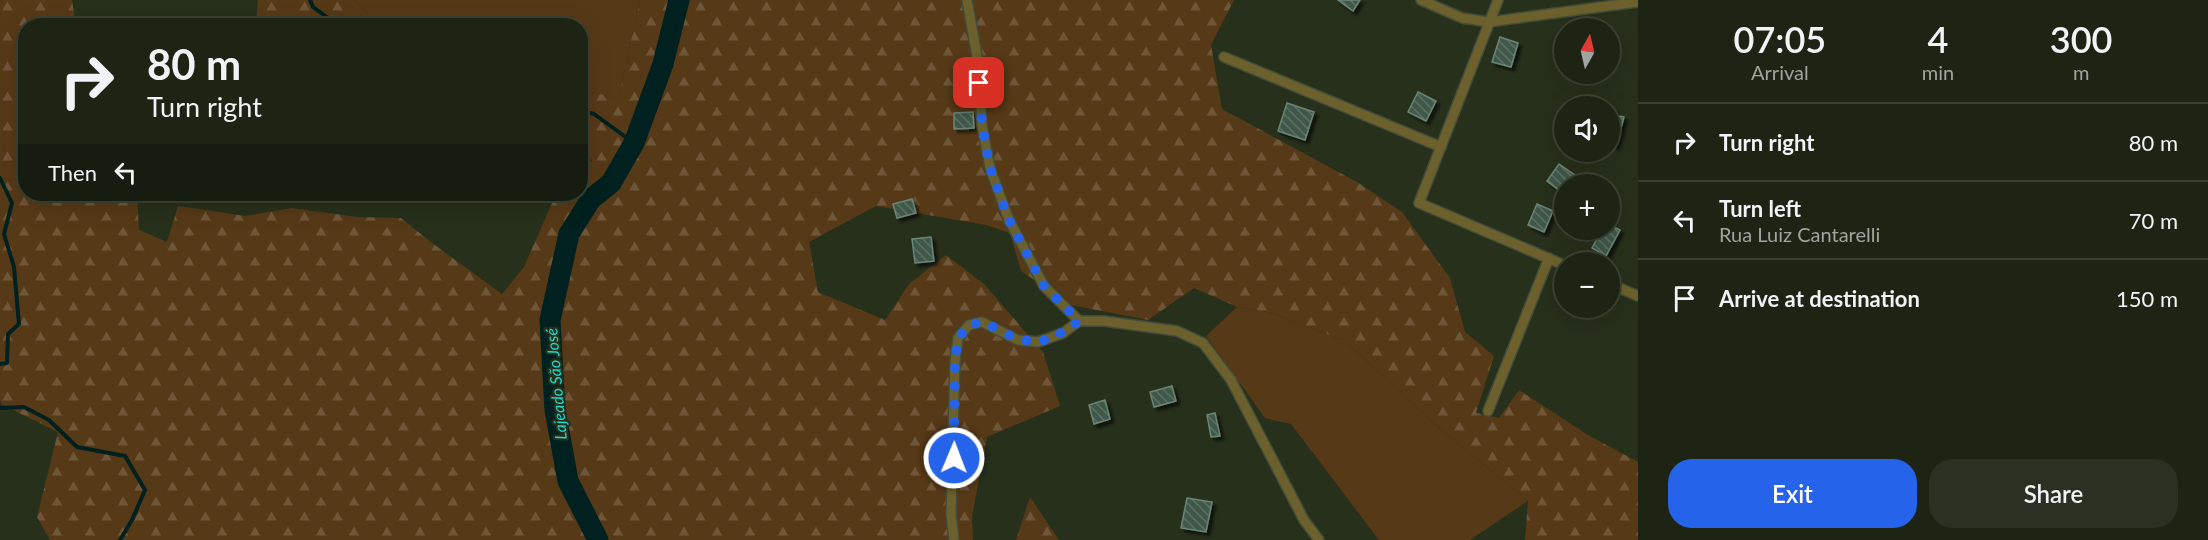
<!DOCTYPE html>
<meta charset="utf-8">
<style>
:root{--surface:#1d2414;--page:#2a3022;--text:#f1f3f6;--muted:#a0a4a0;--line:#3b4134;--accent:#2563eb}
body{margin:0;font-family:Lato,sans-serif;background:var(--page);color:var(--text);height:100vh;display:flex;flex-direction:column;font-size:22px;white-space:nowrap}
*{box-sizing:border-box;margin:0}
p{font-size:20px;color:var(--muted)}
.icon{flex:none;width:33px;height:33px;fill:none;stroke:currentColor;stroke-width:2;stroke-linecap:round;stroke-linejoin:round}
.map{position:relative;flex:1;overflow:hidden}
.side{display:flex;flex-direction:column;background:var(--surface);width:570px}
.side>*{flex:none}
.banner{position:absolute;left:18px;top:18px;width:570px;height:183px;border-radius:24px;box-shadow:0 6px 24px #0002,0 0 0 2px var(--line);background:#1d2414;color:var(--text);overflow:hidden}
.needle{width:39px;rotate:8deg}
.buttons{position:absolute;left:1554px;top:18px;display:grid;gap:12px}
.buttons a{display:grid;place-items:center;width:66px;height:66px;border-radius:50%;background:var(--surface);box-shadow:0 6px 24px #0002,0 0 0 2px var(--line);font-size:30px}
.pin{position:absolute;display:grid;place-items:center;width:51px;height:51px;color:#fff;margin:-26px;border-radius:12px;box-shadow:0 3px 9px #0006}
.me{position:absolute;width:66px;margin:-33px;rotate:1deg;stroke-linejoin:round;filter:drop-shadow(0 0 4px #0008)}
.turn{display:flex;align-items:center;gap:21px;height:126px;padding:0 30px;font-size:27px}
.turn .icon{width:78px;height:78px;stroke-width:2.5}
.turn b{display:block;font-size:42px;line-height:51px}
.then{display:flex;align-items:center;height:57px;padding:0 30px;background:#0003;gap:12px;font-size:22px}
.eta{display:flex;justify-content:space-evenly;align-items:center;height:102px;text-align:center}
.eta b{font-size:36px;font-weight:600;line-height:42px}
.action{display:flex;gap:12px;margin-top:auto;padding:12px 30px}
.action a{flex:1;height:69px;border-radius:24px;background:var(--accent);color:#fff;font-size:24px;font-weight:600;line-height:69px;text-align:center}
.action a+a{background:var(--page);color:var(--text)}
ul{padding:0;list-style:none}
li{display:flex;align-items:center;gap:18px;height:78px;padding:0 30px;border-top:2px solid var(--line)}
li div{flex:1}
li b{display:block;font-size:22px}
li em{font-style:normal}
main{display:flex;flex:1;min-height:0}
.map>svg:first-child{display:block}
.grass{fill:#563917}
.forest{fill:url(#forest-firs)}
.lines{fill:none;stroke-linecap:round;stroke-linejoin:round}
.stream{stroke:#00211f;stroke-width:4}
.river{stroke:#00211f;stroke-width:21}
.building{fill:url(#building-back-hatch);stroke:#6b8576;stroke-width:1.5;filter:url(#shadow)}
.street-casing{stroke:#434c38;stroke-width:12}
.street{stroke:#6c612c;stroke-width:9}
.route{stroke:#2563eb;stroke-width:10;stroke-dasharray:0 18}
.labels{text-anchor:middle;stroke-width:4.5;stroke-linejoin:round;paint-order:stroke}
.water-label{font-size:16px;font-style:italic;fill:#23d9d0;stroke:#27301b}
</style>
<main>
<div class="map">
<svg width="1638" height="540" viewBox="0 0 1638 540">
<defs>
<pattern id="forest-firs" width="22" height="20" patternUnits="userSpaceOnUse" patternTransform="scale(1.5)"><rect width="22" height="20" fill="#563917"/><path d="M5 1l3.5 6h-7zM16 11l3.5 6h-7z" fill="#6f5639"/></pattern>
<pattern id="building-back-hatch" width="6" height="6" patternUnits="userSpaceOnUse" patternTransform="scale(1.5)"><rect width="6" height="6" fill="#3f584a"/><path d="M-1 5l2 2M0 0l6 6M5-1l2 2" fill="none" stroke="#5b7164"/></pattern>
<filter id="shadow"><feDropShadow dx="3.5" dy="3.5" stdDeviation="1.5" flood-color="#0009"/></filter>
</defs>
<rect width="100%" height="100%" fill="#27301b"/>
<!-- grass -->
<g class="grass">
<path d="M354 0H640L618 100 581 87 580 26 379 25Z"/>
<path d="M1237 307 1273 313 1345 341 1437 426 1528 501 1470 540H1379L1291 424 1265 418 1206 336Z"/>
</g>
<!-- forest -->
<g class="forest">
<path d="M0 0H72L76 25 26 26V194L137 195 139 230 167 242 178 206 246 216 292 208 357 217 401 218 432 243 502 294 524 267 556 194H580L581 168 592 161 584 145 581 143V87L618 100 640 0H1234L1211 45 1222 109 1357 182 1402 212 1450 278 1465 332 1494 356 1476 413 1499 418 1519 390 1588 435 1638 462V540H1525L1528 501 1437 426 1345 341 1273 313 1237 307 1194 288 1148 320 1071 305 1021 271 1010 233 986 225 876 206 809 242 818 292 885 320 909 284 946 255 984 284 1043 352 1060 406 987 437 972 517 973 540H50L37 517 58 432 1 404 0 399Z"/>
<path d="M258 0H354L379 25H260L256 21Z"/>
<path d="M1030 497 1059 540H1016Z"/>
</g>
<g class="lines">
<!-- stream -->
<g class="stream">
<path d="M310 0 313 7 339 26"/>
<path d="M580 110 594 114 634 143"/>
<path d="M0 178 12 203 4 234 14 267 19 324 8 334 7 363 0 364"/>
<path d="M0 408 24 407 49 420 77 447 125 456 145 490 132 520 120 540"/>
</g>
<!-- river -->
<path class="river" d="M598 540 568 481 555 410 550 320 569 234 591 199 611 183 634 143 663 64 679 0"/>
</g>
<!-- building -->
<g class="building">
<path d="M1338 0H1360L1353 11Z"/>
<path d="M1500 37 1518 43 1511 67 1492 62Z"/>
<path d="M1418 92 1436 101 1426 121 1408 112Z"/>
<path d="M1287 103 1314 112 1305 140 1278 131Z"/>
<path d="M1610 108 1615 110 1614 115 1624 117 1616 146 1610 144Z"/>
<path d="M973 112 974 128 954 129V113Z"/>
<path d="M1559 164 1579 178 1574 184H1564V194L1547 181Z"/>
<path d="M912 199 916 213 897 218 893 204Z"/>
<path d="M1537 204 1553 211 1544 232 1528 225Z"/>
<path d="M1610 225 1620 230 1606 256 1592 248 1602 230H1610Z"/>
<path d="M931 237 934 261 915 263 912 239Z"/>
<path d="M1172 386 1176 401 1154 407 1150 392Z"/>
<path d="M1105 400 1110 419 1094 424 1089 405Z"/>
<path d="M1215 413 1220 436 1211 437 1207 415Z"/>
<path d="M1187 498 1212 502 1206 532 1181 528Z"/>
</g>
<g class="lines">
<defs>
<g id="street">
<path d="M967 0 978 62 982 125 990 168 1009 220 1044 286 1079 321"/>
<path d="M1421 0 1462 18 1489 22 1638 2"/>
<path d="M1498 0 1419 203 1564 265"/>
<path d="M1224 57 1441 147"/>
<path d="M1610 284 1638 296"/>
<path d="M1488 411 1549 258"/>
<path d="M954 540 951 515 955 361 958 338 969 325 982 322 1018 340 1038 342 1063 333 1079 321H1104L1177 331 1203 343 1231 380 1304 520 1319 540"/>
</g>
</defs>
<!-- street casing -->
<use href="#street" class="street-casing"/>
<!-- street -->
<use href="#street" class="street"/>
</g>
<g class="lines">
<!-- route -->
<path class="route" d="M954 458 955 361 958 338 969 325C984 321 987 324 1000 331 1035 348 1049 343 1079 321L1044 286 1009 220 990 168 982 125 979 83"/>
</g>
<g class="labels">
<!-- water labels -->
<g class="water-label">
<text transform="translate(556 384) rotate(-95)" y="6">Lajeado São José</text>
</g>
</g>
</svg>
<div class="buttons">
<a><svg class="needle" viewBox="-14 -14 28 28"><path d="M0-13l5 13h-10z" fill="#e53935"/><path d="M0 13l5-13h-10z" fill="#a0a4a0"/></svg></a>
<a><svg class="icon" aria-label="sound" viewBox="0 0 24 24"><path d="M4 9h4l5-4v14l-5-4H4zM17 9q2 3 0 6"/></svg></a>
<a>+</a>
<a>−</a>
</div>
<div class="pin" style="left:979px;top:83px;background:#d93025"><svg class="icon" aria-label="arrive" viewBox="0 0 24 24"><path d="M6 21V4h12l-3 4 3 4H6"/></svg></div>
<svg class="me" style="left:954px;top:458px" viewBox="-20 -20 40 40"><circle r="17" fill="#2563eb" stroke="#fff" stroke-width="3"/><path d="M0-11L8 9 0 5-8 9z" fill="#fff"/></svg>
<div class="banner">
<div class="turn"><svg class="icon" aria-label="right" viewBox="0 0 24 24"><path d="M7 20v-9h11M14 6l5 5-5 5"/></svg><div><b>80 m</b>Turn right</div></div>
<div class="then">Then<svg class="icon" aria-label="left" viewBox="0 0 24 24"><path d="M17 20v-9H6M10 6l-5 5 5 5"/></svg></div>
</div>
</div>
<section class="side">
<div class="eta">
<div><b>07:05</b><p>Arrival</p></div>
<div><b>4</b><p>min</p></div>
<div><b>300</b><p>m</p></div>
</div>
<ul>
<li><svg class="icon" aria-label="right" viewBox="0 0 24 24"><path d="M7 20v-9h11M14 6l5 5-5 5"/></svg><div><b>Turn right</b></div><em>80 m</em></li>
<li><svg class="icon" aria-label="left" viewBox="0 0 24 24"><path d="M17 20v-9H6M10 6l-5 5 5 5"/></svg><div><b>Turn left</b><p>Rua Luiz Cantarelli</p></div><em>70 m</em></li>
<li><svg class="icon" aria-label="arrive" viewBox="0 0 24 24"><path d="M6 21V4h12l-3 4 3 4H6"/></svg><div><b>Arrive at destination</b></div><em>150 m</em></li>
</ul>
<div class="action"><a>Exit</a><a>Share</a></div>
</section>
</main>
